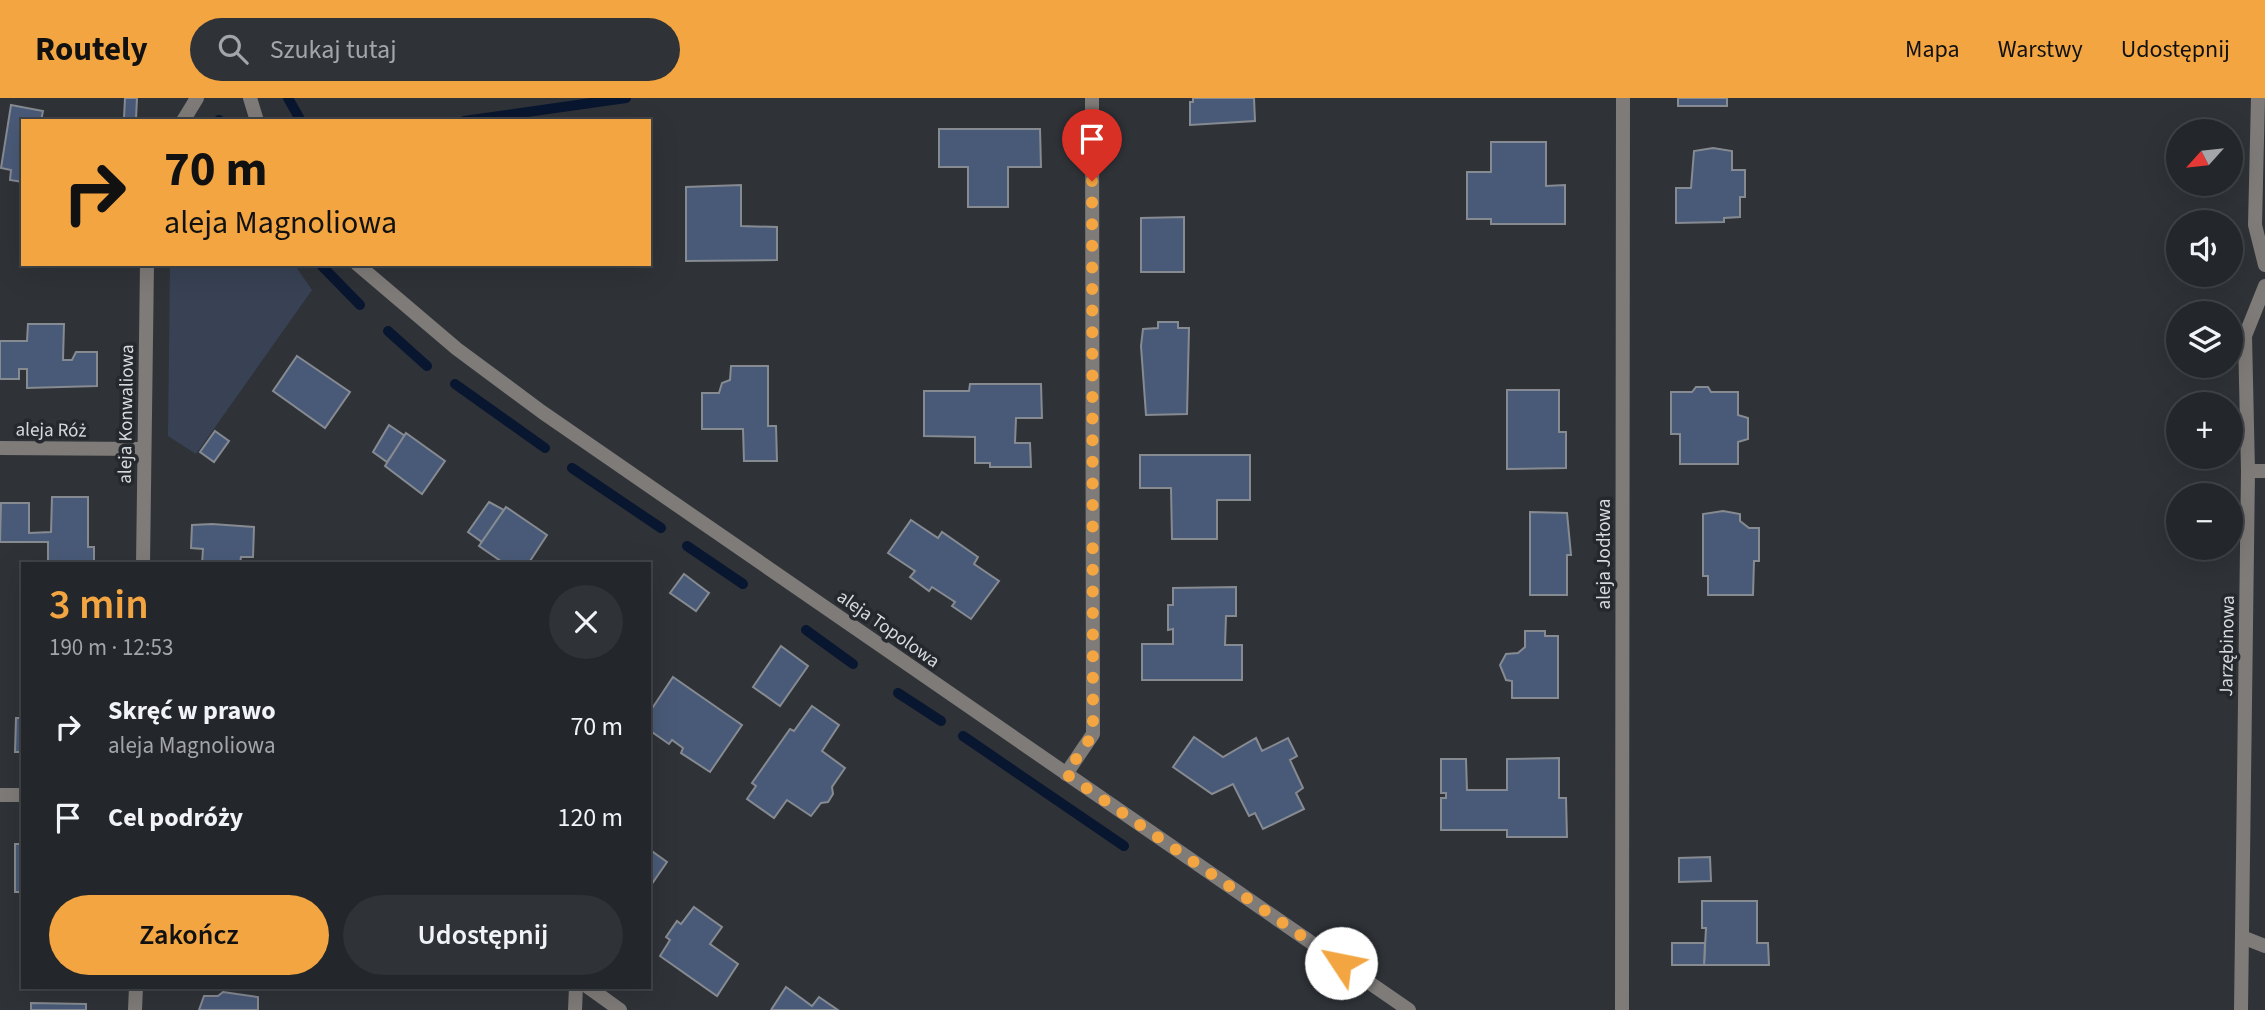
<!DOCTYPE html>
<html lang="pl">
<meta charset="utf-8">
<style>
:root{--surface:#23262a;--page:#2f3236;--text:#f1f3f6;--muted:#a3a5a8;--line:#404347;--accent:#f2a541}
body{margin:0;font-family:"Source Sans 3",sans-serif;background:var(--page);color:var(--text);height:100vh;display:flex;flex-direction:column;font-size:26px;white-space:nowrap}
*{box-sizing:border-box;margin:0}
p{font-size:23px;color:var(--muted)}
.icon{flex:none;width:38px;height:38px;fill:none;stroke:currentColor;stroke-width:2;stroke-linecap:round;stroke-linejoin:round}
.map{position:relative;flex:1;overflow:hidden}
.details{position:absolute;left:21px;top:464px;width:630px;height:427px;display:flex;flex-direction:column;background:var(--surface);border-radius:0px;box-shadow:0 7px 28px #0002,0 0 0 2px var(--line)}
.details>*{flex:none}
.top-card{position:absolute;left:21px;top:21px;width:630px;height:147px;border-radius:0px;box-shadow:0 7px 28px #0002,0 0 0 2px var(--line);background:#f2a541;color:#111;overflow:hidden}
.needle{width:46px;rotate:243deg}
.buttons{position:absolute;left:2166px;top:21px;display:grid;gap:14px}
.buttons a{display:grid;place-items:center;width:77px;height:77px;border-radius:50%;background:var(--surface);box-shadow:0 7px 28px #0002,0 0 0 2px var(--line);font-size:35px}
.pin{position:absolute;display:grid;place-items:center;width:60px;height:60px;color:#fff;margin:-72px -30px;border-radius:50% 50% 50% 0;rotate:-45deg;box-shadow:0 0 7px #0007}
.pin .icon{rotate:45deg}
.me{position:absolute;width:77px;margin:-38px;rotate:304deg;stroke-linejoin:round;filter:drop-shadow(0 0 5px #0008)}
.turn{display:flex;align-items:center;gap:24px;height:147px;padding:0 28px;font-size:32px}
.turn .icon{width:91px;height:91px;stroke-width:2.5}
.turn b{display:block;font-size:49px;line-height:60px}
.round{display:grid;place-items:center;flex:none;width:74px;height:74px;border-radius:37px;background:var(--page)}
.overview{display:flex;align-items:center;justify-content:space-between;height:119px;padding:0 28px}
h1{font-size:42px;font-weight:600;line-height:52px;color:var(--accent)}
.action{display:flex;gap:14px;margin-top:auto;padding:14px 28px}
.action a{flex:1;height:80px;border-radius:42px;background:var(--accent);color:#111;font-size:28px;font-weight:600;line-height:80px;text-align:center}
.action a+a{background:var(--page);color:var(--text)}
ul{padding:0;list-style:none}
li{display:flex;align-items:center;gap:21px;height:91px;padding:0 28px}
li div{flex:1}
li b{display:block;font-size:26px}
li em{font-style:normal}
header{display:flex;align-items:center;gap:42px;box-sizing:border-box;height:98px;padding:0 35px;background:var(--accent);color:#111}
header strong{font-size:33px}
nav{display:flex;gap:38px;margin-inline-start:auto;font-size:24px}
.search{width:490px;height:63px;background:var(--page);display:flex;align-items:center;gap:18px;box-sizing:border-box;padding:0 24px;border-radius:38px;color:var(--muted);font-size:26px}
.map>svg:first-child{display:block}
.green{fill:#384254}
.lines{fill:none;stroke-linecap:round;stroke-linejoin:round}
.stream{stroke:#09162f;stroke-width:10}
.building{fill:#495a78;stroke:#868a91;stroke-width:2}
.minor{stroke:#7e7b79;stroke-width:14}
.tertiary{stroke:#7e7b79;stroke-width:14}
.route{stroke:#f2a541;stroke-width:12;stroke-dasharray:0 21.6}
.labels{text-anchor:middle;stroke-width:7;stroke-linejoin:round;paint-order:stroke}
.street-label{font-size:19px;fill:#d7dadd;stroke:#25292e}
</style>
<header>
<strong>Routely</strong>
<div class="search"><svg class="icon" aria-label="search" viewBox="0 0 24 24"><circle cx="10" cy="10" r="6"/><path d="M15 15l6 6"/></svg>Szukaj tutaj</div>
<nav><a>Mapa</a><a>Warstwy</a><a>Udostępnij</a></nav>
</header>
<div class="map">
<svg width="2265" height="912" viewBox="0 0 2265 912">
<rect width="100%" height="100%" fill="#2f3338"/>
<!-- green -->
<path class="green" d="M170 166H294L312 192 196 356 168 338Z"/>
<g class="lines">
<!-- stream -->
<g class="stream">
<path d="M288 0 301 23"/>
<path d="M219 22V23"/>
<path d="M464 23 626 0"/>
<path d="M320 166 360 207"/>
<path d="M388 233 427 268"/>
<path d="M455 286 545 350"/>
<path d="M572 370 661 430"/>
<path d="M687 448 743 486"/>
<path d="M806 532 853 566"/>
<path d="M898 595 941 623"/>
<path d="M963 638 1124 748"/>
</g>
</g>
<!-- building -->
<g class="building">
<path d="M125 0H137L136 21 124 20Z"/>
<path d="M1193 0H1254L1255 23 1190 27V4H1193Z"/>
<rect x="1678" y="0" width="49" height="8"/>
<path d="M11 7 43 13 41 23H23V84L10 82 11 72 1 70Z"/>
<path d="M939 31H1040L1041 69H1008V109H968V69H939Z"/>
<path d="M1491 44H1546V88L1565 87V126H1491V121H1467V74H1491Z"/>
<path d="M1713 50 1732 53V72H1745V99H1740V119L1724 120V124L1676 125V90H1691L1694 53Z"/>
<path d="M741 87V128L777 129V162L686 163V89Z"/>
<path d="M1184 119V174H1141V120Z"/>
<path d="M1158 224H1178V230H1189L1187 316 1146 317 1141 248 1143 231 1158 230Z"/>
<path d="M28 226H64L63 262H72L76 254H97V288L27 290V271H19V281H0V243H27Z"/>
<path d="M297 258 350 294 325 330 273 293Z"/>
<path d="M731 268H768V328H776L777 363H744L743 331H702V295H719L722 285 730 282Z"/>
<path d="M970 286H1041L1042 320H1016L1015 345H1030L1031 369H990V365H975V339L924 338V293H969Z"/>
<path d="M1696 289H1708L1711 294H1738V317L1748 320V341L1738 344V366H1680V336H1671V294H1692Z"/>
<path d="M1507 292H1559V334H1566V370L1507 371Z"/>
<path d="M389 327 405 338 387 364 373 354Z"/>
<path d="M215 333 229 343 214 364 200 354Z"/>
<path d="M406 335 445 363 422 396 385 368Z"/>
<path d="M1140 357H1250V402H1217V441H1172L1171 390H1140Z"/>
<path d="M52 399H88V449H94V466H48V444H0L1 405H29V435L51 434Z"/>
<path d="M489 404 504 412 482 444 468 434Z"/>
<path d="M506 409 547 437 528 466H505L479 448Z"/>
<path d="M1723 413 1740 416V423L1749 430H1759V463H1754L1753 497H1708V478H1703V416Z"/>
<path d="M1530 414 1567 415 1571 457H1567V497H1530Z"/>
<path d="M911 422 938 440 942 434 978 459 974 466 999 483 971 521 952 508 955 504 932 489 929 493 910 479 915 473 888 455Z"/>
<path d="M212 426 254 429 253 459H241L240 466H202L203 451 191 450 192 427Z"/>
<path d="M684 476 709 495 696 513 670 495Z"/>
<path d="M1236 489V518H1226L1225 547H1242V582H1142V546H1173V531L1168 532V507H1173V490Z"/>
<path d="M1525 533H1545V538H1558V600H1512V583L1506 582 1500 567 1506 556 1518 555 1525 549Z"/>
<path d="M781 548 808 568 780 608 753 589Z"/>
<path d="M673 579 742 627 710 674 681 655 683 650 672 642 669 646 649 632V615Z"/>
<path d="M812 608 839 627 822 653 845 670 832 689 833 696 828 704 821 705 811 718 787 702 774 720 747 701 756 688 752 685 790 631 794 633Z"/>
<path d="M16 620H23V654H15Z"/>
<path d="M1194 639 1223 659 1256 640 1262 653 1288 640 1297 658 1290 662 1303 690 1296 695 1304 711 1263 731 1255 715 1249 718 1233 686 1212 696 1173 669Z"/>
<path d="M1559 660V700H1566L1567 739H1507V732H1441V700H1446V695H1441V661H1466L1467 692H1507V661Z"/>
<rect x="15" y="746" width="8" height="48"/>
<path d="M649 751 667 764 649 790Z"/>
<path d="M1710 759 1711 783 1679 784V760Z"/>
<path d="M1702 803H1757V845H1768L1769 867H1704L1706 830H1702Z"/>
<path d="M694 809 722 829 710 846 738 866 717 898 660 858 670 842 666 839 677 823 681 826Z"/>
<path d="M1672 845H1705L1704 867H1672Z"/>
<path d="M786 889 812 908 819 899 838 912H771Z"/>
<path d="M223 894 258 899V912H199L204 898H218Z"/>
<path d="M31 905 86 906V912H31Z"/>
</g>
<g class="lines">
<!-- minor -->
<g class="minor">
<path d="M2258 0 2255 127 2265 167"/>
<path d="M183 23 197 0"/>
<path d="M0 350 143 351"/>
<path d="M2248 373H2265"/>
<path d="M143 466 147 166"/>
<path d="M1066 676 1093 636 1092 0"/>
<path d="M0 697H23"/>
<path d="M2242 839 2265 848"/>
<path d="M588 889 620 912"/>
<path d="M135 912 136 889"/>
<path d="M575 912 576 889"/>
<path d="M1622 912 1623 0"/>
<path d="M2241 912 2248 373 2245 238 2265 188"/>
</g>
<!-- tertiary -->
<g class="tertiary">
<path d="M250 0 257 23"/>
<path d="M357 166 457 251 542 314 1409 912"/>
</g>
</g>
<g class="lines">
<!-- route -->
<path class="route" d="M1092 83 1093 636 1066 676 1341 865"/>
</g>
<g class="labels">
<!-- street labels -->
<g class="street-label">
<text transform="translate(125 316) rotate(-89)" y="7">aleja Konwaliowa</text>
<text transform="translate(51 331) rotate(1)" y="7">aleja Róż</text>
<text transform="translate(1603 456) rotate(-90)" y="7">aleja Jodłowa</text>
<text transform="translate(889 530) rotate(35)" y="7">aleja Topolowa</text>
<text transform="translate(2226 548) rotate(-89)" y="7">Jarzębinowa</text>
</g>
</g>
</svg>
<div class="buttons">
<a><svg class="needle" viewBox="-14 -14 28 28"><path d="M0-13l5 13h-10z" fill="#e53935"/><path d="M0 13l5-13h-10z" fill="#a3a5a8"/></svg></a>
<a><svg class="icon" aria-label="sound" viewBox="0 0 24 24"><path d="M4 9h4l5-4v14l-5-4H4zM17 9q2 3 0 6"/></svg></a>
<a><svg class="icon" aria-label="layers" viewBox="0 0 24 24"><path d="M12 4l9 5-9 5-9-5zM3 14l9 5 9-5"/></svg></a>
<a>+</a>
<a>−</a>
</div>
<div class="pin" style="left:1092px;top:83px;background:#d93025"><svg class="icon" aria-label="arrive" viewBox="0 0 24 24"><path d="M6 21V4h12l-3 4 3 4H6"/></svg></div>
<svg class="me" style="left:1341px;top:865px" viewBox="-20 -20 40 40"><circle r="19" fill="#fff"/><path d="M0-13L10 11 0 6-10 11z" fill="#f2a541"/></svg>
<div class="top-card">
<div class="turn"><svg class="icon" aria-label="right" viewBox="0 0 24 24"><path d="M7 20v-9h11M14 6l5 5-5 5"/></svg><div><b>70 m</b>aleja Magnoliowa</div></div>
</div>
<section class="details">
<div class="overview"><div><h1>3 min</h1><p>190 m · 12:53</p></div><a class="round"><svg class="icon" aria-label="close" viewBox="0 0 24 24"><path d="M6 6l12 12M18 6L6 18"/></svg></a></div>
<ul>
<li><svg class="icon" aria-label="right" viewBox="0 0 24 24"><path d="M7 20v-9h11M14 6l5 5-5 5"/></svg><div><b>Skręć w prawo</b><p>aleja Magnoliowa</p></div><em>70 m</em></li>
<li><svg class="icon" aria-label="arrive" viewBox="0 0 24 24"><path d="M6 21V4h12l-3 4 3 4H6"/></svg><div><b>Cel podróży</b></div><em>120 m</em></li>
</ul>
<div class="action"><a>Zakończ</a><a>Udostępnij</a></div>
</section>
</div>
